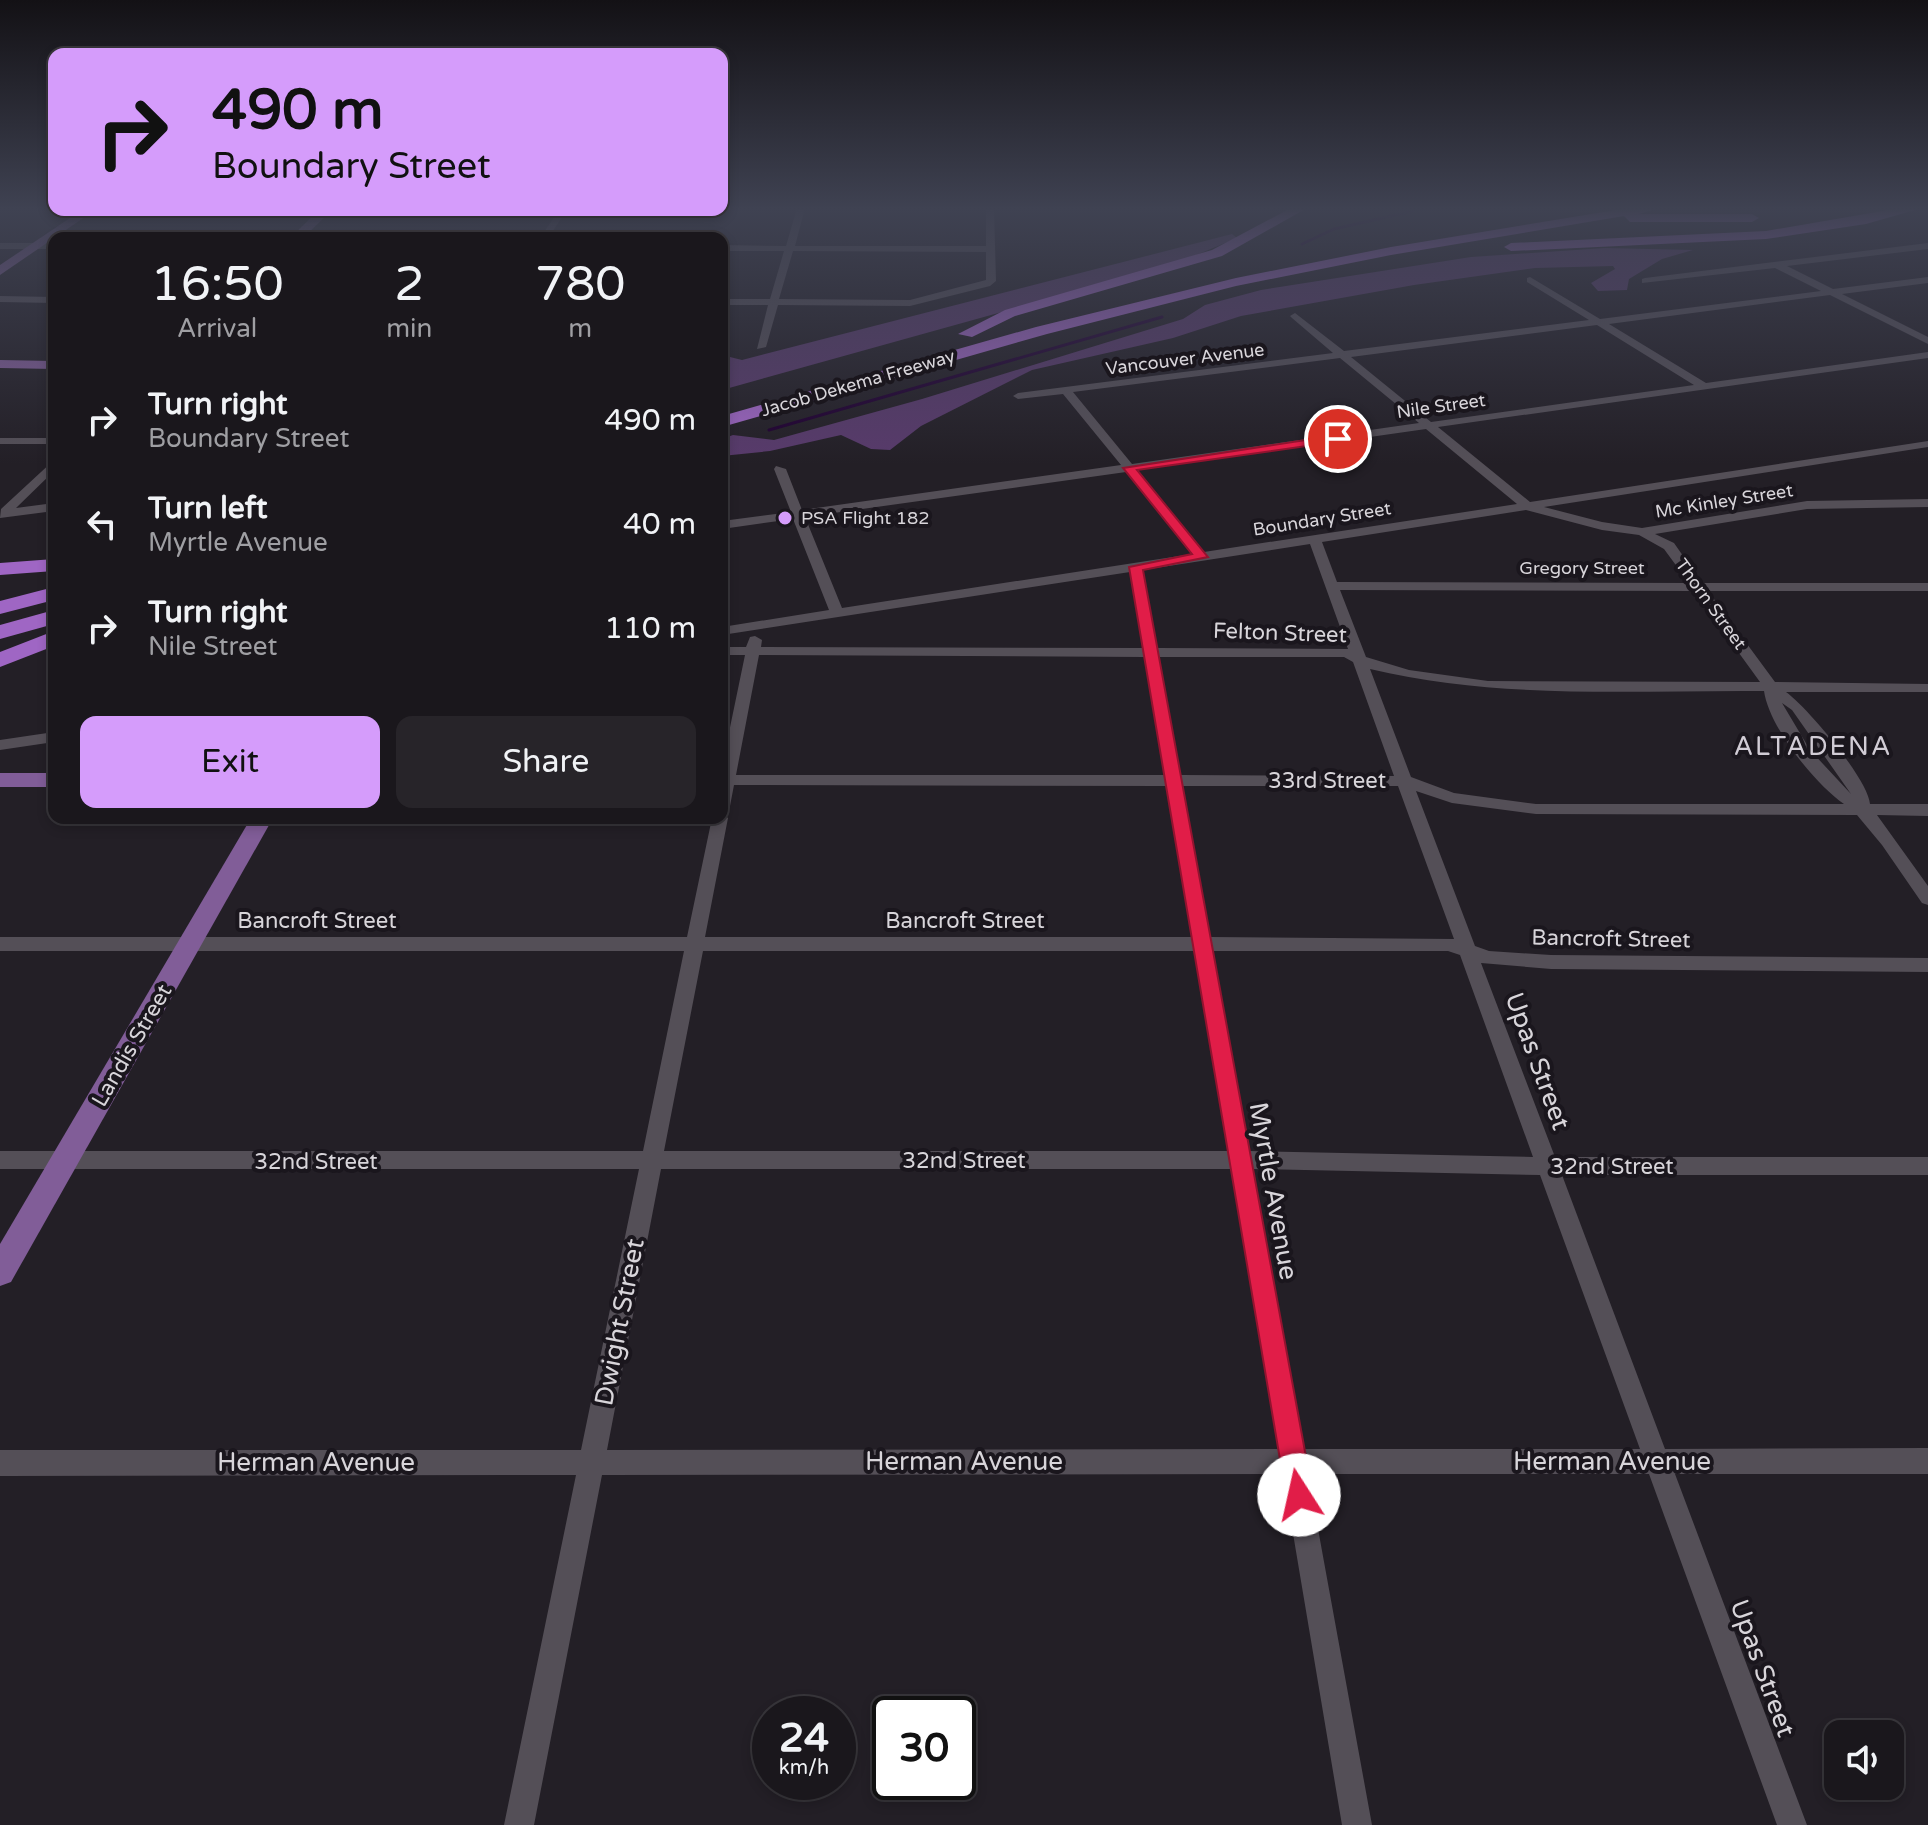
<!DOCTYPE html>
<style>
:root{--surface:#1a171c;--page:#272429;--text:#f1f3f6;--muted:#9f9fa3;--line:#38363b;--accent:#d59cfb}
body{margin:0;font-family:"Varela Round",sans-serif;background:var(--page);color:var(--text);height:100vh;display:flex;flex-direction:column;font-size:30px;white-space:nowrap}
*{box-sizing:border-box;margin:0}
p{font-size:26px;color:var(--muted)}
.icon{flex:none;width:44px;height:44px;fill:none;stroke:currentColor;stroke-width:2;stroke-linecap:round;stroke-linejoin:round}
.map{position:relative;flex:1;overflow:hidden}
.sheet{position:absolute;left:48px;top:232px;width:680px;height:592px;display:flex;flex-direction:column;background:var(--surface);border-radius:16px;box-shadow:0 4px 12px #0003,0 0 0 2px var(--line)}
.sheet>*{flex:none}
.banner{position:absolute;left:48px;top:48px;width:680px;height:168px;border-radius:16px;box-shadow:0 4px 12px #0003,0 0 0 2px var(--line);background:#d59cfb;color:#111;overflow:hidden}
.tools{position:absolute;left:1824px;top:1720px;display:grid;gap:16px}
.tools a{display:grid;place-items:center;width:80px;height:80px;border-radius:16px;background:var(--surface);box-shadow:0 4px 12px #0003,0 0 0 2px var(--line);font-size:40px}
.speed{position:absolute;left:752px;top:1696px;display:flex;gap:16px;font-size:40px;font-weight:700;text-align:center}
.speed>*{display:grid;place-content:center;width:104px;height:104px;border-radius:50%;background:var(--surface);box-shadow:0 4px 12px #0003,0 0 0 2px var(--line);line-height:1}
.speed small{font-size:20px;font-weight:400}
.speed .limit{border:4px solid #111;border-radius:12px;background:#fff;color:#111}
.pin{position:absolute;display:grid;place-items:center;width:68px;height:68px;color:#fff;margin:-34px;border:4px solid #fff;border-radius:50%;box-shadow:0 2px 8px #0007}
.me{position:absolute;width:88px;margin:-44px;rotate:350deg;stroke-linejoin:round;filter:drop-shadow(0 0 6px #0008)}
.turn{display:flex;align-items:center;gap:28px;height:168px;padding:0 32px;font-size:36px}
.turn .icon{width:104px;height:104px;stroke-width:2.5}
.turn b{display:block;font-size:56px;line-height:68px}
.eta{display:flex;justify-content:space-evenly;align-items:center;height:136px;text-align:center}
.eta b{font-size:48px;font-weight:600;line-height:56px}
.button{display:flex;gap:16px;margin-top:auto;padding:16px 32px}
.button a{flex:1;height:92px;border-radius:16px;background:var(--accent);color:#111;font-size:32px;font-weight:600;line-height:92px;text-align:center}
.button a+a{background:var(--page);color:var(--text)}
ul{padding:0;list-style:none}
li{display:flex;align-items:center;gap:24px;height:104px;padding:0 32px}
li div{flex:1}
li b{display:block;font-size:30px}
li em{font-style:normal}
.map>svg:first-child{display:block}
.green{fill:#583a6b}
.lines{fill:none;stroke-linecap:round;stroke-linejoin:round}
.stream{stroke:#200031;stroke-width:3}
.minor{fill:#544f57;fill-rule:evenodd}
.major{fill:#815d98;fill-rule:evenodd}
.highway{fill:#9f66c4;fill-rule:evenodd}
.route{fill:#e11d48;stroke:#92132f;stroke-width:2}
.poi-dot{fill:#d59cfb;stroke:#1a161d;stroke-width:3}
.labels{text-anchor:middle;stroke-width:8;stroke-linejoin:round;paint-order:stroke}
.far-street-label{font-size:18px;fill:#d8d5da;stroke:#1a161d}
.far-poi-label{font-size:18px;fill:#d8d5da;stroke:#1a161d;text-anchor:start}
.street-label{font-size:22px;fill:#d8d5da;stroke:#1a161d}
.quarter-label{font-size:26px;letter-spacing:2px;fill:#d1ccd5;stroke:#1a161d}
.near-street-label{font-size:26px;fill:#d8d5da;stroke:#1a161d}
</style>
<div class="map">
<svg width="1928" height="1825" viewBox="0 0 1928 1825">
<rect width="100%" height="100%" fill="#231f26"/>
<!-- green -->
<g class="green">
<path d="M1232 234 1237 238 1177 263 722 390V355L742 360Z"/>
<path d="M1605 248 1693 250 1662 259 1629 279 1627 290 1598 291 1591 283 1615 269 1613 266 1535 268 1414 285 1241 316 1173 338 1032 370 921 426 890 450 871 449 841 435 770 451 722 456V439L733 435 774 440 922 399 1183 319 1205 305 1261 290 1471 257Z"/>
</g>
<g class="lines">
<!-- stream -->
<g class="stream">
<path d="M1302 244 1334 229 1413 211"/>
<path d="M769 430 1162 317"/>
</g>
<!-- minor -->
<g class="minor">
<path d="M797 208H805L795 246H986V208H994L996 281 990 286 910 306 778 305 766 347 757 349 768 305H722V299H770L784 251H722V245L786 246ZM793 251 986 252V280L910 300 779 299Z"/>
<path d="M559 210H567L548 238H540Z"/>
<rect x="0" y="243" width="54" height="6"/>
<path d="M1928 243V249L1787 266 1833 289 1928 277V283L1842 294 1928 337V344L1830 295 1609 324 1706 383 1928 352V358L1438 427 1530 502 1928 441V447L1544 507 1602 522 1642 528 1807 501 1928 499V507L1807 509 1655 534 1674 543 1702 583H1928V591H1708L1775 682 1928 684V692H1786C1807 707 1868 779 1870 804H1928V816L1877 815 1928 886V905L1922 903 1882 845 1857 815 1536 814 1452 803 1416 791 1475 946 1489 951 1551 955 1928 958V972L1551 969 1481 963 1555 1157H1928V1175H1562L1665 1449 1928 1448V1474H1675L1807 1825H1777L1649 1474H1308L1372 1825H1342L1283 1474 602 1475 534 1825H504L576 1475 0 1476V1450H581L639 1169H0V1151H643L684 951H0V937H687L712 818H722V813L728 818 705 937H1192L1166 786 734 785 730 806 722 811V766L745 655H722V647H746L750 637 755 636 762 640 761 647 1143 648 1130 572 722 635V627L829 610 793 519 722 529V521L791 512 774 469 776 466 786 469 802 510 1121 465 1063 394 1018 399 1013 396 1018 393 1333 353 1292 318 1290 316 1295 313 1344 351 1589 320 1527 282V278L1530 277 1600 319 1821 291 1775 268 1642 283V279L1645 278ZM1597 325 1694 385 1431 422 1351 357ZM1340 358 1419 423 1132 464 1073 392ZM1426 429 1517 504 1204 552 1137 470ZM1126 472 1192 554 842 608 805 517ZM1526 510 1602 530 1639 535 1664 549 1689 583 1337 582 1322 542ZM1310 544 1348 649 1157 648 1143 570ZM1340 590 1694 591 1760 682 1488 681 1409 670 1366 657ZM759 655 1145 657 1165 775H736ZM1159 657H1344L1353 662 1394 776 1181 775ZM1370 669C1499 700 1633 690 1764 691 1769 727 1815 784 1844 804H1536L1454 793 1411 777ZM1782 703 1792 710 1851 794 1810 750ZM1183 786H1398L1454 939 1210 937ZM703 951H1194L1228 1151H664ZM1213 951H1448L1460 955 1533 1157 1249 1151ZM661 1169H1231L1278 1449 607 1450ZM1253 1169 1540 1175 1640 1449H1304Z"/>
<path d="M0 296 54 297V303L0 302Z"/>
<rect x="0" y="438" width="54" height="6"/>
<path d="M54 460V471L16 508 54 503V511L0 518 1 509Z"/>
<path d="M54 732V742L0 750V740Z"/>
</g>
<!-- major -->
<g class="major">
<path d="M82 210H95L0 275V265Z"/>
<path d="M319 210H332L303 238H290Z"/>
<path d="M0 360 54 361V369L0 368Z"/>
<rect x="0" y="773" width="54" height="14"/>
<path d="M251 818H273L11 1282 0 1286V1244Z"/>
</g>
<!-- highway -->
<g class="highway">
<path d="M1291 208H1307L1222 256 1015 316 972 337 958 334 1005 310 1212 250Z"/>
<path d="M1628 208H1658L1639 214H1752L1759 218 1752 222H1630L1624 216 1391 255 1236 286 1047 334 722 427V416L1036 327 1236 278 1391 247Z"/>
<path d="M1900 208H1922L1866 224 1766 239 1511 251 1504 247 1511 243 1766 231Z"/>
<path d="M54 559V571L0 575V563Z"/>
<path d="M54 587V600L0 614V601Z"/>
<path d="M54 610V624L0 639V625Z"/>
<path d="M54 631V646L0 667V652Z"/>
</g>
</g>
<!-- sky -->
<linearGradient id="sky" x2="0" y2="1"><stop stop-color="#131115"/><stop offset="0.45" stop-color="#3f4252"/><stop offset="1" stop-color="#3f4252" stop-opacity="0"/></linearGradient>
<rect width="1928" height="464" fill="url(#sky)"/>
<!-- route -->
<path class="route" d="M1338 435 1342 436V441L1137 470 1208 557 1143 570 1313 1495 1309 1504 1299 1508 1290 1504 1286 1495 1129 567 1192 554 1123 468Z"/>
<!-- markers -->
<circle class="poi-dot" cx="785" cy="518" r="8"/>
<g class="labels">
<!-- far-street labels -->
<g class="far-street-label">
<text transform="translate(1185 359) rotate(-7)" y="6">Vancouver Avenue</text>
<text transform="translate(858 383) rotate(-16)" y="6">Jacob Dekema Freeway</text>
<text transform="translate(1441 406) rotate(-8)" y="6">Nile Street</text>
<text transform="translate(1724 501) rotate(-9)" y="6">Mc Kinley Street</text>
<text transform="translate(1322 519) rotate(-9)" y="6">Boundary Street</text>
<text x="1582" y="574">Gregory Street</text>
<text transform="translate(1711 604) rotate(54)" y="6">Thorn Street</text>
</g>
<!-- far-poi labels -->
<g class="far-poi-label">
<text x="801" y="524">PSA Flight 182</text>
</g>
<!-- street labels -->
<g class="street-label">
<text transform="translate(1280 632) rotate(2)" y="8">Felton Street</text>
<text x="1327" y="788">33rd Street</text>
<text x="317" y="928">Bancroft Street</text>
<text x="965" y="928">Bancroft Street</text>
<text transform="translate(1611 938) rotate(1)" y="8">Bancroft Street</text>
<text transform="translate(131 1045) rotate(-60)" y="8">Landis Street</text>
<text x="964" y="1168">32nd Street</text>
<text x="316" y="1169">32nd Street</text>
<text x="1612" y="1174">32nd Street</text>
</g>
<!-- quarter labels -->
<g class="quarter-label">
<text x="1813" y="755">ALTADENA</text>
</g>
<!-- near-street labels -->
<g class="near-street-label">
<text transform="translate(1538 1061) rotate(70)" y="9">Upas Street</text>
<text transform="translate(1274 1191) rotate(80)" y="9">Myrtle Avenue</text>
<text transform="translate(619 1322) rotate(-79)" y="9">Dwight Street</text>
<text x="964" y="1470">Herman Avenue</text>
<text x="1612" y="1470">Herman Avenue</text>
<text x="316" y="1471">Herman Avenue</text>
<text transform="translate(1763 1668) rotate(70)" y="9">Upas Street</text>
</g>
</g>
</svg>
<div class="tools">
<a><svg class="icon" aria-label="sound" viewBox="0 0 24 24"><path d="M4 9h4l5-4v14l-5-4H4zM17 9q2 3 0 6"/></svg></a>
</div>
<div class="speed"><div>24<small>km/h</small></div><div class="limit">30</div></div>
<div class="pin" style="left:1338px;top:439px;background:#d93025"><svg class="icon" aria-label="arrive" viewBox="0 0 24 24"><path d="M6 21V4h12l-3 4 3 4H6"/></svg></div>
<svg class="me" style="left:1299px;top:1495px" viewBox="-20 -20 40 40"><circle r="19" fill="#fff"/><path d="M0-13L10 11 0 6-10 11z" fill="#e11d48"/></svg>
<div class="banner">
<div class="turn"><svg class="icon" aria-label="right" viewBox="0 0 24 24"><path d="M7 20v-9h11M14 6l5 5-5 5"/></svg><div><b>490 m</b>Boundary Street</div></div>
</div>
<section class="sheet">
<div class="eta">
<div><b>16:50</b><p>Arrival</p></div>
<div><b>2</b><p>min</p></div>
<div><b>780</b><p>m</p></div>
</div>
<ul>
<li><svg class="icon" aria-label="right" viewBox="0 0 24 24"><path d="M7 20v-9h11M14 6l5 5-5 5"/></svg><div><b>Turn right</b><p>Boundary Street</p></div><em>490 m</em></li>
<li><svg class="icon" aria-label="left" viewBox="0 0 24 24"><path d="M17 20v-9H6M10 6l-5 5 5 5"/></svg><div><b>Turn left</b><p>Myrtle Avenue</p></div><em>40 m</em></li>
<li><svg class="icon" aria-label="right" viewBox="0 0 24 24"><path d="M7 20v-9h11M14 6l5 5-5 5"/></svg><div><b>Turn right</b><p>Nile Street</p></div><em>110 m</em></li>
</ul>
<div class="button"><a>Exit</a><a>Share</a></div>
</section>
</div>
